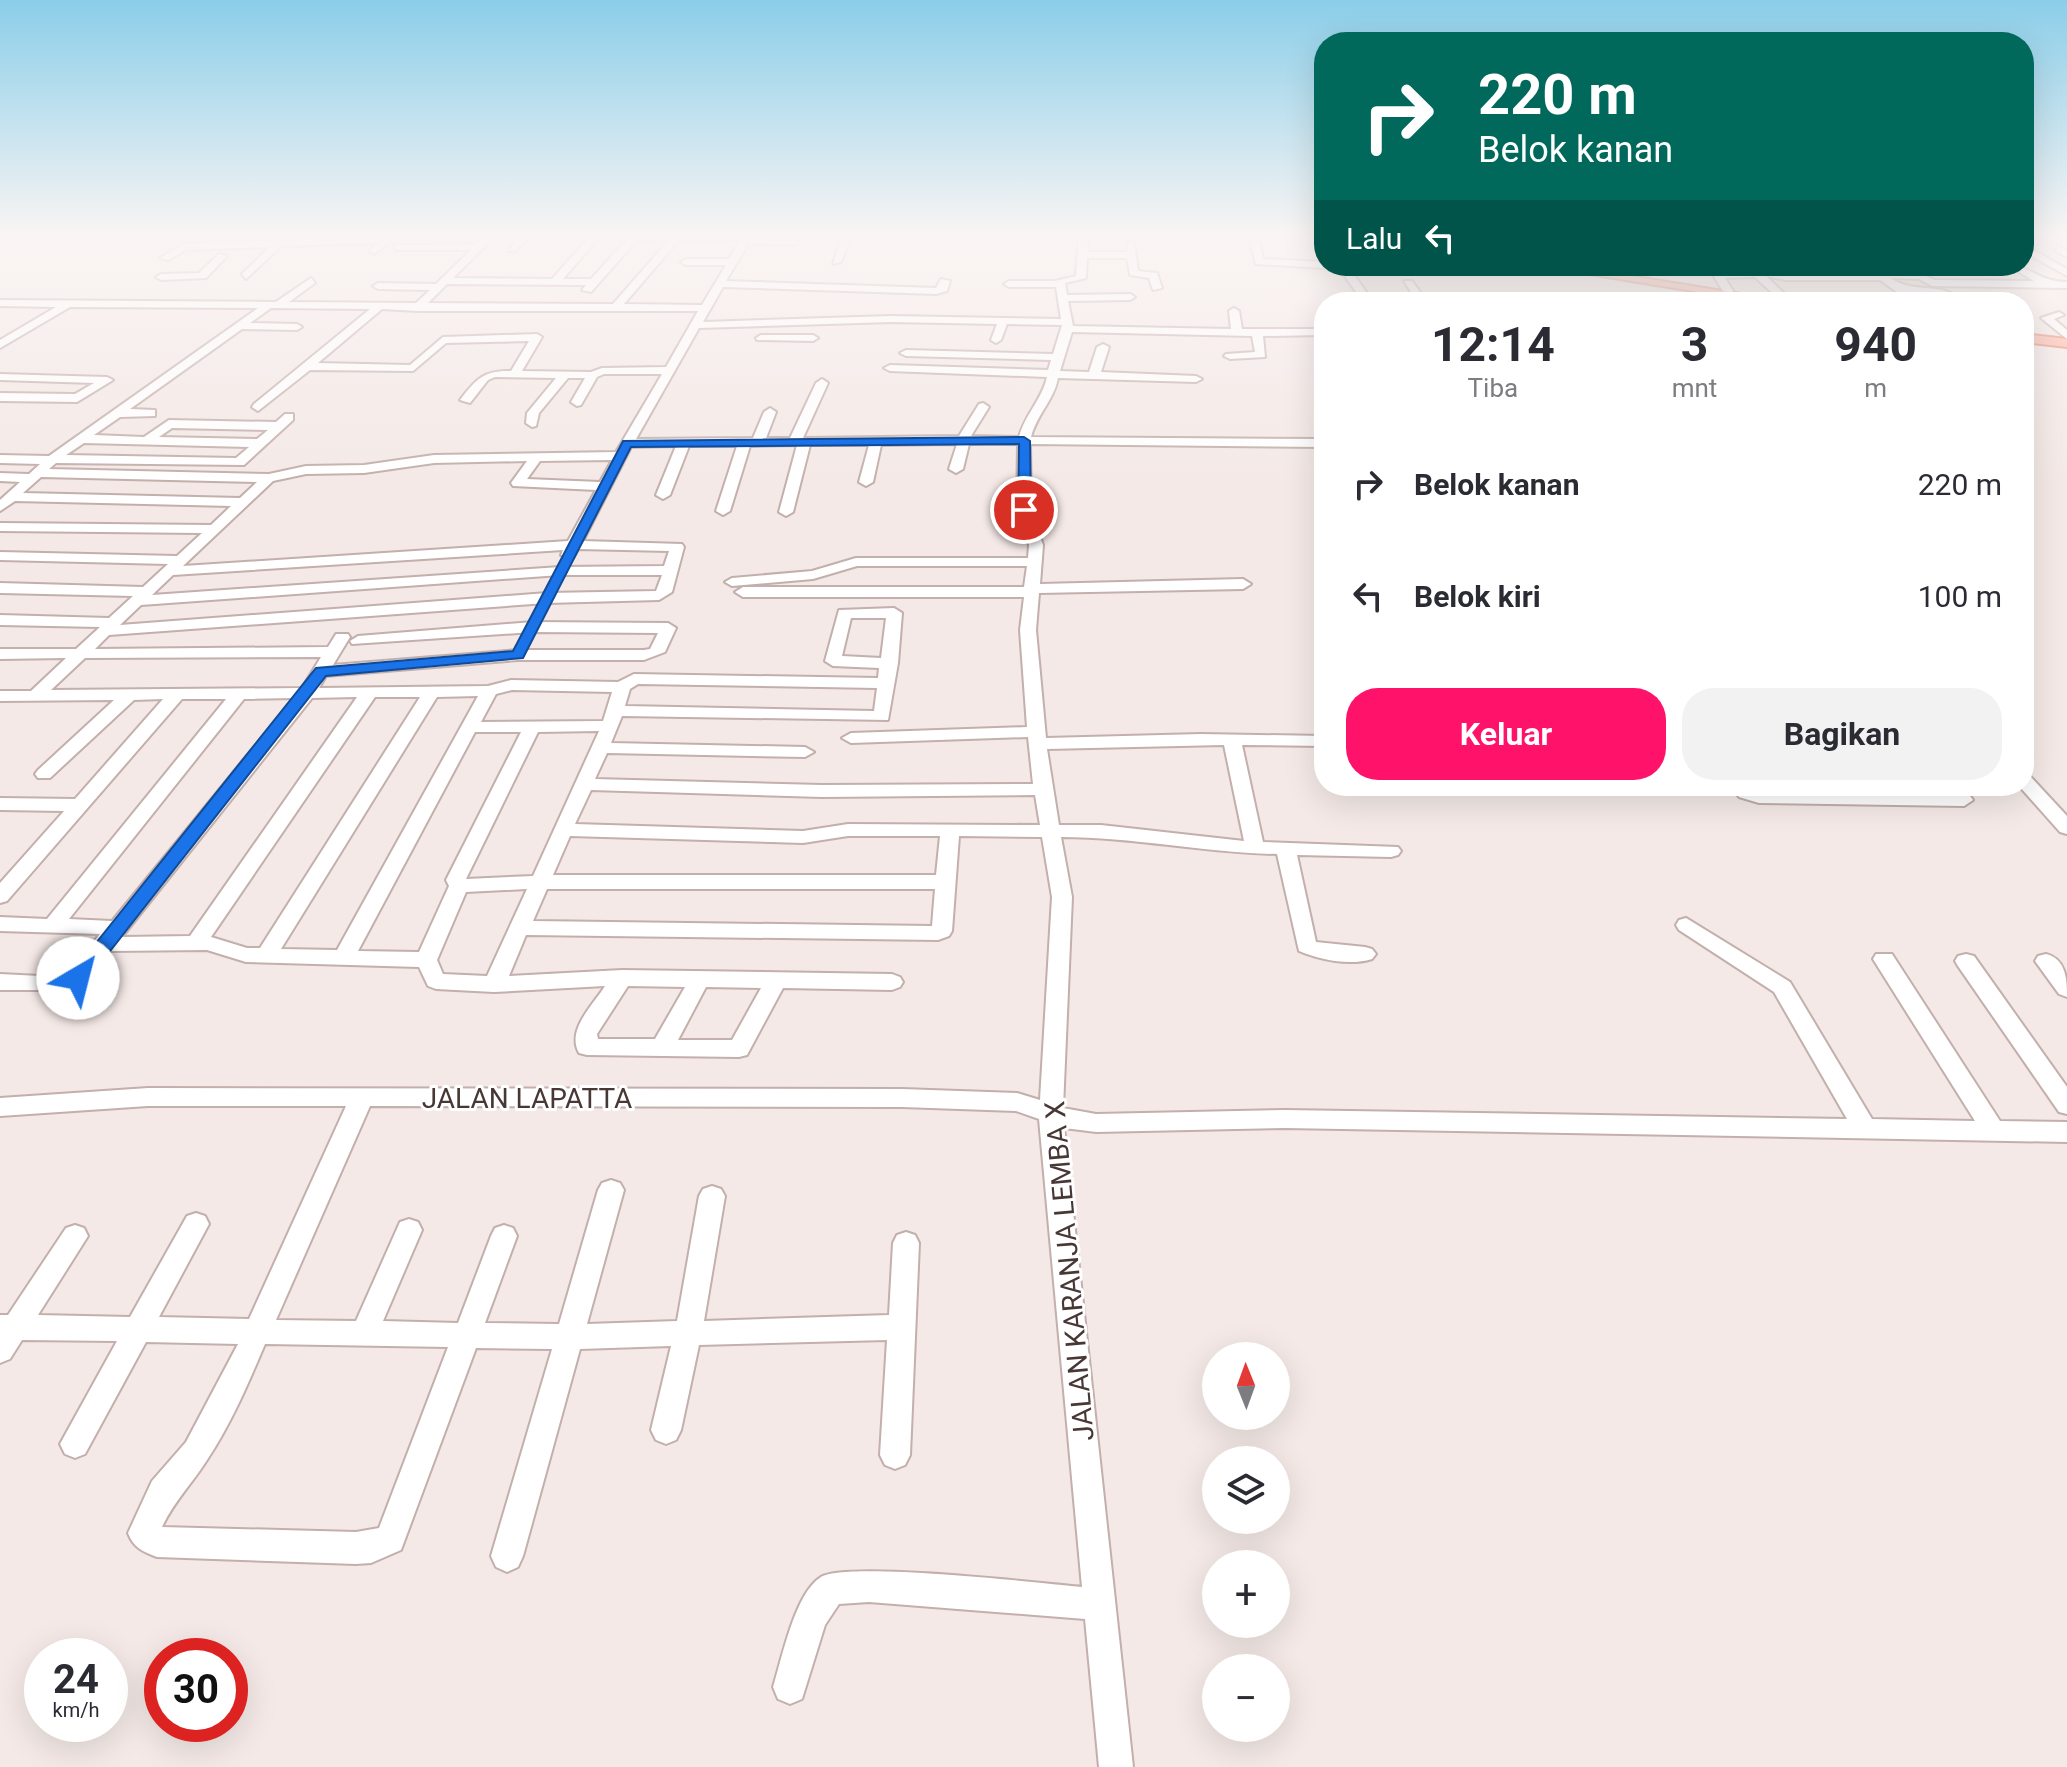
<!DOCTYPE html>
<html lang="id">
<meta charset="utf-8">
<style>
:root{--surface:#fff;--page:#f2f2f3;--text:#2b2b33;--muted:#7c7c81;--accent:#ff126a}
body{margin:0;font-family:Roboto,sans-serif;background:var(--page);color:var(--text);height:100vh;display:flex;flex-direction:column;font-size:30px;white-space:nowrap}
*{box-sizing:border-box;margin:0}
p{font-size:26px;color:var(--muted)}
.icon{flex:none;width:44px;height:44px;fill:none;stroke:currentColor;stroke-width:2;stroke-linecap:round;stroke-linejoin:round}
.map{position:relative;flex:1;overflow:hidden}
.side{position:absolute;left:1314px;top:292px;width:720px;height:504px;display:flex;flex-direction:column;background:var(--surface);border-radius:32px;box-shadow:0 8px 32px #0002}
.side>*{flex:none}
.guide{position:absolute;left:1314px;top:32px;width:720px;height:244px;border-radius:32px;box-shadow:0 8px 32px #0002;background:#00695c;color:#fff;overflow:hidden}
.needle{width:52px;rotate:359deg}
.buttons{position:absolute;left:1202px;top:1342px;display:grid;gap:16px}
.buttons a{display:grid;place-items:center;width:88px;height:88px;border-radius:50%;background:var(--surface);box-shadow:0 8px 32px #0002;font-size:40px}
.speed{position:absolute;left:24px;top:1638px;display:flex;gap:16px;font-size:40px;font-weight:700;text-align:center}
.speed>*{display:grid;place-content:center;width:104px;height:104px;border-radius:50%;background:var(--surface);box-shadow:0 8px 32px #0002;line-height:1}
.speed small{font-size:20px;font-weight:400}
.speed .limit{border:12px solid #d22;background:#fff;color:#111}
.pin{position:absolute;display:grid;place-items:center;width:68px;height:68px;color:#fff;margin:-34px;border:4px solid #fff;border-radius:50%;box-shadow:0 2px 8px #0007}
.me{position:absolute;width:88px;margin:-44px;rotate:37deg;stroke-linejoin:round;filter:drop-shadow(0 0 6px #0008)}
.turn{display:flex;align-items:center;gap:28px;height:168px;padding:0 32px;font-size:36px}
.turn .icon{width:104px;height:104px;stroke-width:2.5}
.turn b{display:block;font-size:56px;line-height:68px}
.then{display:flex;align-items:center;height:76px;padding:0 32px;background:#0003;gap:16px;font-size:30px}
.eta{display:flex;justify-content:space-evenly;align-items:center;height:136px;text-align:center}
.eta b{font-size:48px;font-weight:700;line-height:56px}
.button{display:flex;gap:16px;margin-top:auto;padding:16px 32px}
.button a{flex:1;height:92px;border-radius:32px;background:var(--accent);color:#fff;font-size:32px;font-weight:700;line-height:92px;text-align:center}
.button a+a{background:var(--page);color:var(--text)}
ul{padding:0;list-style:none}
li{display:flex;align-items:center;gap:24px;height:112px;padding:0 32px}
li div{flex:1}
li b{display:block;font-size:30px}
li em{font-style:normal}
.map>svg:first-child{display:block}
.lines{fill:none;stroke-linecap:round;stroke-linejoin:round}
.minor-casing{stroke:#c3afab;stroke-width:4}
.major-casing{stroke:#e9785f;stroke-width:4}
.minor{fill:#fff;fill-rule:evenodd}
.major{fill:#ffa994;fill-rule:evenodd}
.route{fill:#1a73e8;stroke:#114b97;stroke-width:2}
.labels{text-anchor:middle;stroke-width:6;stroke-linejoin:round;paint-order:stroke}
.street-label{font-size:28px;fill:#473735;stroke:#fff}
</style>
<div class="map">
<svg width="2067" height="1767" viewBox="0 0 2067 1767">
<rect width="100%" height="100%" fill="#f4e9e6"/>
<g class="lines">
<defs>
<g id="minor">
<path d="M486 235H496L453 278 552 279 591 235H601L563 279H591L631 235H753L751 238 800 242 795 245 748 244 726 281 936 288 941 279 950 281 947 291 936 294 723 287 703 322 891 316 1061 319 1056 287H1009L1004 284 1009 281H1055L1076 276 1079 235H1089L1088 252H1127L1128 242H1134L1138 271 1157 273 1162 288 1153 290 1149 278 1130 275 1127 258H1087L1086 278 1065 283 1067 295 1130 294 1135 297 1130 300 1068 301 1073 326 1231 329 1229 311 1234 308 1239 311 1242 329H1324V335L1263 336 1265 357 1230 359 1224 356 1226 354 1255 352 1252 336 1072 332 1060 371 1089 372 1097 347 1103 344 1109 347 1101 372 1196 376 1202 379 1196 382 1058 378C1054 400 1037 414 1031 437L1324 439V447L1030 444 1031 510 1043 545 1040 584 1243 579 1251 584 1243 589 1039 593 1036 630 1046 738 1201 734 1324 736V746L1242 745 1263 842 1398 847 1401 851 1398 855 1391 857 1297 855 1316 942 1365 947 1372 949 1376 954 1372 959C1350 966 1320 960 1299 951L1277 854C1205 853 1134 837 1061 837L1072 897 1063 1108 1096 1114 1285 1110 1847 1119 1774 992 1679 930 1676 925 1679 920 1686 918 1790 982 1872 1119 1975 1121 1873 959 1876 954H1892L2000 1121 2067 1122V1142L1285 1128 1096 1132 1064 1128 1133 1767H1099L1085 1619 869 1602 839 1604 825 1625 802 1699 790 1704 778 1699 773 1687C782 1658 795 1593 821 1577 847 1561 1040 1583 1082 1587L1039 1119 1016 1111 902 1107 370 1106 276 1320 356 1321 400 1222 409 1219 418 1222 422 1230 383 1321 458 1323 491 1236 495 1228 504 1225 513 1228 517 1236 485 1323 559 1324 598 1190 602 1183 611 1180 620 1183 624 1190 587 1324 677 1321 699 1196 703 1189 712 1186 721 1189 725 1196 704 1321 889 1315 893 1243 897 1235 906 1232 915 1235 919 1243 910 1455 905 1465 895 1469 885 1465 880 1455 887 1340 699 1345 681 1430 676 1440 666 1444 656 1440 651 1430 671 1346 580 1349 523 1556 518 1567 507 1572 496 1567 491 1556 552 1349 476 1348 401 1550 371 1563 356 1564 157 1557C143 1552 133 1547 128 1533L152 1481 186 1442 238 1344 146 1342 85 1454 75 1458 65 1454 60 1444 117 1341 22 1340 10 1359 0 1363V1315H8L66 1228 75 1225 84 1228 88 1236 38 1315 130 1317 187 1216 196 1213 205 1216 209 1224 159 1317 249 1319 346 1106H148L0 1116V1098L148 1088 902 1089 1017 1093 1040 1100 1052 897 1042 837 959 836 952 931 949 936 938 940 526 935 509 976 622 970 892 974 900 977 903 982 900 987 892 990 783 988 747 1055 739 1057 587 1055 579 1053C566 1030 593 1005 605 986L494 992 436 989 428 986 419 967 246 962 207 950 110 951 83 985 69 990H0V974L60 977 67 975 100 934 0 931V917L47 919 226 699H182L7 901 0 903V883L64 811 0 810V798L75 799 163 699 134 700 50 778H38L35 774 38 770 114 700 0 701V691H31L66 658 0 659V649H76L100 627 0 625V615L109 618 133 596 0 593V583L143 587 168 564 0 560V552L177 556 202 533 0 531V523L211 525 231 506 15 501 0 511V500L20 482 0 481V473L29 474 40 464 0 463V455L49 456 258 308 70 307 0 348V340L56 307 0 306V300L276 302 311 278 315 283 289 302 416 303 430 290 378 289 373 286 378 283 436 284 471 250H397L394 245 476 244ZM637 240H669L613 304 428 303 447 284 586 285 582 290 591 292ZM679 240H741L729 259H686L681 262 686 265H726L702 305 624 304ZM271 308 370 309 254 404 252 407 258 411 310 370 413 371 446 343 529 341 511 371C484 370 476 379 460 400L470 403 488 380 495 377 556 378 527 413 526 423 532 427 536 426 539 413 568 378H585L571 402 577 406 581 405 597 377 604 374H662L616 452 434 455 364 465 306 466 269 474 49 469 56 463 244 465 293 420V414H285L276 422 169 420 144 437 94 435 120 417 155 416V410L130 409 242 329 297 330 302 327 297 324 250 323ZM382 309 417 311H698L666 367 602 368 591 372 522 371 542 337 537 334 443 337 410 365 318 363ZM891 322 997 324 991 340 996 343 1001 340 1007 324 1062 325 1053 354 906 350 900 353 906 356 1051 360 1048 370 890 365 884 368 890 371 1047 377C1042 400 1025 414 1019 437L971 436 989 407 983 403 979 404 959 436 803 438 828 383 822 379 816 383 790 438H766L776 412 770 408 764 412 753 438 636 439 699 328ZM172 428 268 430 257 439 159 437ZM84 443 249 447 236 458 66 455ZM957 444 949 469 956 473 963 469 969 444H1018L1017 510 1029 545 1028 558H856L812 571 732 578 725 582 732 586 813 579 857 566H1027L1024 587H743L735 592 743 597H1024L1020 630 1027 727 851 733 842 738 851 743 1028 737 1033 784 822 785 595 779 607 753 805 757 814 752 805 747 611 743 622 716 888 720 898 663 902 613 894 608 839 610 825 661 833 666 879 668 878 678 634 674 618 682 511 680 488 686 319 688 326 676 518 660H644L665 652 676 628 668 623 533 622 358 636 350 641 352 644 533 632 658 633 650 649 644 650H518L333 665 350 637 348 634H336L328 647 95 649 109 635 547 603 659 600 672 592 684 547 682 544 583 541 631 447 676 446 656 495 663 499 670 495 689 446H737L716 511 723 515 730 511 750 446 797 445 779 512 786 516 793 512 810 445H869L859 482 866 486 873 482 881 445ZM612 460 600 482 527 479 540 461ZM527 461 511 483 513 486 596 490 568 541 183 566 273 481 306 474 364 473 434 463ZM41 477 257 482 240 498 23 493ZM578 549 669 551 664 566 560 567 152 595 173 575 563 550 561 555 568 559 573 558ZM560 575H662L656 591 547 593 120 625 141 605ZM851 618H886L881 658 842 656ZM321 657 302 688 51 690 85 658ZM638 684 877 688 874 711 625 706 630 689ZM512 690 612 692 603 721 481 722 496 694ZM478 696 337 950 281 949 437 697ZM357 697 190 936 122 937 312 698ZM375 697H420L260 948H247L211 937ZM294 698 112 921 69 919 244 699ZM599 731 533 876 466 879 538 732ZM475 732H521L446 880 449 886 419 952 358 951ZM1224 745 1244 841 1101 825H1059L1047 749ZM591 790 822 797 1035 795 1040 825 848 824 803 831 575 824ZM570 836 803 843 848 836H940L936 875H553ZM527 889 487 976 443 974 437 960 466 892ZM547 889H935L932 926 533 921ZM628 986 685 987 655 1039H598L597 1034ZM706 987 761 988 732 1040H678ZM265 1344 448 1347 379 1528 356 1532 162 1527C174 1501 192 1484 207 1460 231 1424 248 1384 265 1344Z"/>
<path d="M516 235 529 237 515 251H509L518 237Z"/>
<path d="M842 235H852L841 262 833 264Z"/>
<path d="M387 237 390 242 374 254 369 251 378 243 281 246 246 279 242 274 270 247 186 250 168 260 160 258 184 244Z"/>
<path d="M1255 239 1260 242 1263 259 1324 262V266H1328L1324 268 1256 264 1250 242Z"/>
<path d="M2058 246 2067 250V257L2055 251Z"/>
<path d="M2031 249 2067 269V276L2028 254Z"/>
<path d="M219 254 227 256 206 278 161 280 156 277 161 274 199 273Z"/>
<path d="M1338 266H1348L1373 302H1363Z"/>
<path d="M1641 266H1655L1650 269Z"/>
<path d="M1762 266H1774L1787 274 1921 273 1934 280 2034 281 2009 266C2032 266 2039 282 2067 282V288L1932 286 1919 279 1890 278C1916 295 1941 280 1964 302H1952L1942 295 1897 292 1880 280H1785L1766 276 1793 302H1782L1755 277 1725 278 1735 294 1726 296 1713 275 1718 272 1767 270Z"/>
<path d="M1404 281H1412L1427 302H1417Z"/>
<path d="M1473 299H1538L1543 302H1468Z"/>
<path d="M2059 312 2064 315 2054 319 2067 330V339L2041 318Z"/>
<path d="M761 335H813L818 338 813 341 757 340 756 338Z"/>
<path d="M0 374 107 377 113 380 77 402 0 401V393L75 394 94 383 0 380Z"/>
<path d="M2024 775 2030 776 2067 816V834L2060 832 2019 786H2024Z"/>
<path d="M1732 786H1750L1760 791 1950 794 1944 786H1963L1973 800 1964 806 1759 803 1739 797Z"/>
<path d="M1966 954 1974 956 2067 1087V1114L2059 1112 1958 966 1955 961 1958 956Z"/>
<path d="M2046 954C2066 959 2067 979 2067 997L2059 994 2035 961 2038 956Z"/>
</g>
<g id="major">
<path d="M1540 266H1569L1791 302H1760Z"/>
<path d="M2024 334 2067 339V347L2024 342Z"/>
</g>
</defs>
<!-- minor casing -->
<use href="#minor" class="minor-casing"/>
<!-- major casing -->
<use href="#major" class="major-casing"/>
<!-- minor -->
<use href="#minor" class="minor"/>
<!-- major -->
<use href="#major" class="major"/>
</g>
<!-- sky -->
<linearGradient id="sky" x2="0" y2="1"><stop stop-color="#8bcee9"/><stop offset="0.49" stop-color="#faf5f4"/><stop offset="1" stop-color="#faf5f4" stop-opacity="0"/></linearGradient>
<rect width="2067" height="482" fill="url(#sky)"/>
<!-- route -->
<path class="route" d="M1024 437 1030 441 1031 510 1024 514 1018 510 1019 444 631 447 523 658 326 676 85 983H71L68 978 316 668 513 651 623 441Z"/>
<g class="labels">
<!-- street labels -->
<g class="street-label">
<text x="527" y="1108">JALAN LAPATTA</text>
<text transform="translate(1069 1271) rotate(-95)" y="10">JALAN KARANJA LEMBA X</text>
</g>
</g>
</svg>
<div class="buttons">
<a><svg class="needle" viewBox="-14 -14 28 28"><path d="M0-13l5 13h-10z" fill="#e53935"/><path d="M0 13l5-13h-10z" fill="#7c7c81"/></svg></a>
<a><svg class="icon" aria-label="layers" viewBox="0 0 24 24"><path d="M12 4l9 5-9 5-9-5zM3 14l9 5 9-5"/></svg></a>
<a>+</a>
<a>−</a>
</div>
<div class="speed"><div>24<small>km/h</small></div><div class="limit">30</div></div>
<div class="pin" style="left:1024px;top:510px;background:#d93025"><svg class="icon" aria-label="arrive" viewBox="0 0 24 24"><path d="M6 21V4h12l-3 4 3 4H6"/></svg></div>
<svg class="me" style="left:78px;top:978px" viewBox="-20 -20 40 40"><circle r="19" fill="#fff"/><path d="M0-13L10 11 0 6-10 11z" fill="#1a73e8"/></svg>
<div class="guide">
<div class="turn"><svg class="icon" aria-label="right" viewBox="0 0 24 24"><path d="M7 20v-9h11M14 6l5 5-5 5"/></svg><div><b>220 m</b>Belok kanan</div></div>
<div class="then">Lalu<svg class="icon" aria-label="left" viewBox="0 0 24 24"><path d="M17 20v-9H6M10 6l-5 5 5 5"/></svg></div>
</div>
<section class="side">
<div class="eta">
<div><b>12:14</b><p>Tiba</p></div>
<div><b>3</b><p>mnt</p></div>
<div><b>940</b><p>m</p></div>
</div>
<ul>
<li><svg class="icon" aria-label="right" viewBox="0 0 24 24"><path d="M7 20v-9h11M14 6l5 5-5 5"/></svg><div><b>Belok kanan</b></div><em>220 m</em></li>
<li><svg class="icon" aria-label="left" viewBox="0 0 24 24"><path d="M17 20v-9H6M10 6l-5 5 5 5"/></svg><div><b>Belok kiri</b></div><em>100 m</em></li>
</ul>
<div class="button"><a>Keluar</a><a>Bagikan</a></div>
</section>
</div>
